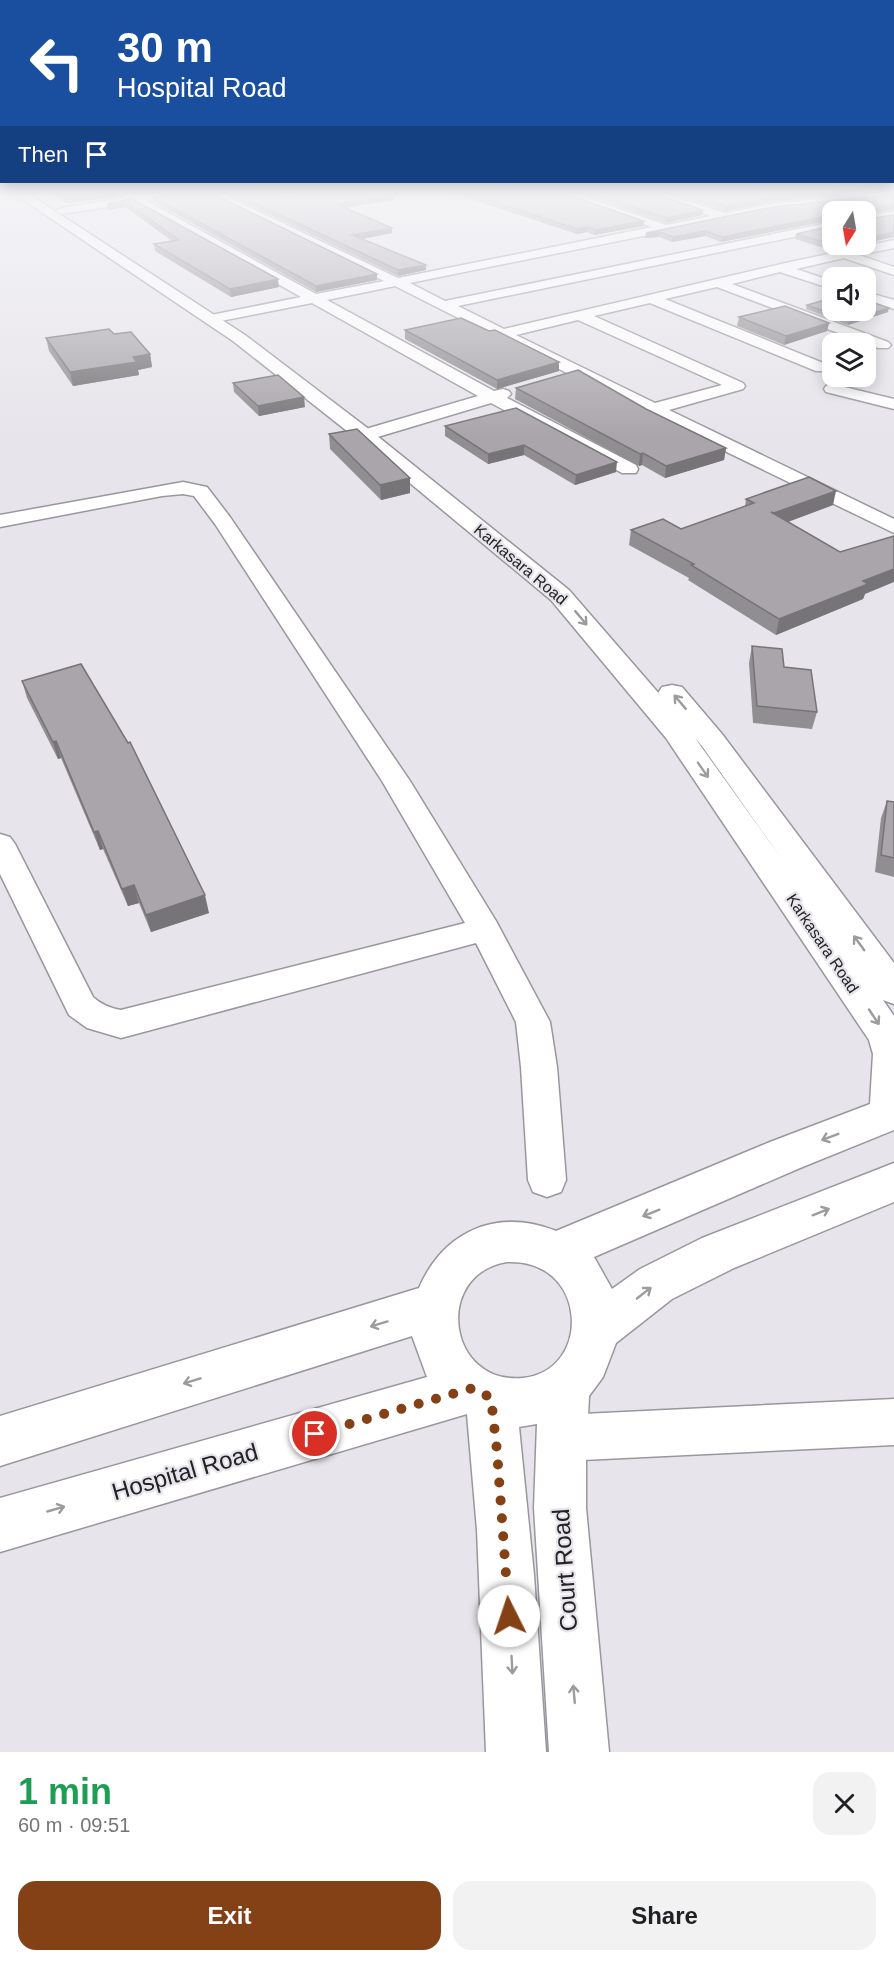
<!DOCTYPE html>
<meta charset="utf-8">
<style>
:root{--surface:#fff;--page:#f2f2f2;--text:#202124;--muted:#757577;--accent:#854116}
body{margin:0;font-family:Helvetica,sans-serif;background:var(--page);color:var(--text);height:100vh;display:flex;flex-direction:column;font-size:22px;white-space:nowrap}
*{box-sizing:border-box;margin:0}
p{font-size:20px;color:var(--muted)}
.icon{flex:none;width:33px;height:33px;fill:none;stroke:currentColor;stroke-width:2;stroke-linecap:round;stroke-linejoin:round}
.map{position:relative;height:1752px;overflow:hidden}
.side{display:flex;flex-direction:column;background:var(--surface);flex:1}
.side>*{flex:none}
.banner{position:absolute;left:0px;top:0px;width:894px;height:183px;box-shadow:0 3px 15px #0003;background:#1a4fa0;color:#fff;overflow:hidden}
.needle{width:39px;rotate:191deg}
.fabs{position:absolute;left:822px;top:201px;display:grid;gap:12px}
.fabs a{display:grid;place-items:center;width:54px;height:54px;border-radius:12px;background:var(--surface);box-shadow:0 3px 15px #0003;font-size:30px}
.pin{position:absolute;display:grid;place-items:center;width:51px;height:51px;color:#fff;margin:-26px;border:3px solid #fff;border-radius:50%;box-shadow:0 2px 6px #0007}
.me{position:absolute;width:66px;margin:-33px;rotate:356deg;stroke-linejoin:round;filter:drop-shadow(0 0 4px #0008)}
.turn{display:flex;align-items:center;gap:21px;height:126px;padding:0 18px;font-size:27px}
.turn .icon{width:78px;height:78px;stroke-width:2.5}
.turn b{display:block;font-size:42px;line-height:51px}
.then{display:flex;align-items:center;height:57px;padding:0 18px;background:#0003;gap:12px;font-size:22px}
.round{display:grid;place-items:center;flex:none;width:63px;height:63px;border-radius:18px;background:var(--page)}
.summary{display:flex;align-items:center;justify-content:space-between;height:102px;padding:0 18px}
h1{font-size:36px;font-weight:700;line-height:45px;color:#1e9e55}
.button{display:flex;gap:12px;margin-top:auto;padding:12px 18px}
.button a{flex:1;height:69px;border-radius:18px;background:var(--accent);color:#fff;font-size:24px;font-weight:700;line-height:69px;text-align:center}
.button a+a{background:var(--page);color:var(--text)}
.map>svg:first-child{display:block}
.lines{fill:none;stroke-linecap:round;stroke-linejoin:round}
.minor-casing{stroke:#99979d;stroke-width:3}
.major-casing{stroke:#99979d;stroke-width:3}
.minor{fill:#fff;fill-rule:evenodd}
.major{fill:#fff;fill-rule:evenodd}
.wall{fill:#918e92}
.shaded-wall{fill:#767477}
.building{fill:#a9a5aa;stroke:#767477;stroke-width:1.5}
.oneway{stroke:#9c9c9c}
.route{stroke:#854116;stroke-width:10;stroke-dasharray:0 18}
.labels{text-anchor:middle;stroke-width:4.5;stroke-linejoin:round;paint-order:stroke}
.far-street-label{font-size:16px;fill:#232224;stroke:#e7e5eb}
.near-street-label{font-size:24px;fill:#232224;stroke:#e7e5eb}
</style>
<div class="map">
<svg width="894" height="1752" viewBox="0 0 894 1752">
<rect width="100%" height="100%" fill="#e7e5eb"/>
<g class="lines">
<defs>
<g id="minor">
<path d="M115 191H128L137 196 171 191H197L192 194 147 201 316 294 384 281 201 191H215L398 278 652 227 550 191H566L666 225 711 216 639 191H655L725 213 772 204 894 191V196L772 210 410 283 445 301 832 222V229L458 306 504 329 781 264 894 240V248L859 255 894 267V275L844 258 796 269 832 281V289L780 272 732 284 888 342 891 345 888 348H878L717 287 665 299 828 365 830 368 828 371H816L650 303 594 316 743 383 745 386 743 389 669 410 894 519V533L646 413 395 286 327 300 494 391 503 389 509 391 511 394 507 398 636 465 638 469 636 473H622L491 403 371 439H359L356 435 359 431 478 396 312 303 211 323 206 322 204 319 206 316 301 297 134 203 61 214 55 211 61 208 125 198ZM578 320 722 385 655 403 516 335Z"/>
<path d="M304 191H331L326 194 285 200 280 197 285 194Z"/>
<path d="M894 211V217L866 222V216Z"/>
<path d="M866 292 894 300V309L866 300Z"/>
<path d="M832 384 894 399V409L826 392 824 389 826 386Z"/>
<path d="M183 482 207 487 230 517 410 781 496 921 550 1022 557 1067 566 1180 561 1192 547 1197 533 1192 528 1180 521 1067 516 1022 476 943 121 1038 87 1028 69 1015 0 874V834L10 837 15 844 93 997C102 1005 110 1008 121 1010L465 923 382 781 215 524 194 496 183 494 162 496 0 527V515Z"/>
<path d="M894 1399V1445L562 1461 546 1454 539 1438 546 1422 562 1415Z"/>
</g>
<path id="major" d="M10 191H24L245 335 366 427 569 590 661 696 658 693 662 687 672 685 682 687 722 734 894 963V1004L883 1000 894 1016V1130L800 1168 594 1257 612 1289 640 1269 702 1238 894 1163V1202L734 1268 672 1299 616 1343 603 1377 589 1396 586 1458V1508L609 1752H549L534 1508 537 1424 519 1427 534 1575 546 1752H486L477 1530 467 1414 0 1552V1498L427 1377 412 1336 0 1466V1416L419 1288C444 1230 498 1208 556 1231L770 1142 870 1104 873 1054 869 1040 666 738 551 600 352 435 233 341ZM695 738 702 746 781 858ZM507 1262C588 1258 593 1371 523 1378 447 1385 433 1274 507 1262Z"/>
</defs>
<!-- minor casing -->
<use href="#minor" class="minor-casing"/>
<!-- major casing -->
<use href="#major" class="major-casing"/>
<!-- minor -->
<use href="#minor" class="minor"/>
<!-- major -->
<use href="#major" class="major"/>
</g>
<!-- wall -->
<g class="wall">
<path d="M47 191H117L119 197 66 203Z"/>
<path d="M220 191H290L285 192 281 195 285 197 327 191H397L394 200 344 208 392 233 361 239 426 270 398 276Z"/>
<path d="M447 191H557L644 221V226L594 235 587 232 577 234Z"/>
<path d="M573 191H646L702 215 666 223Z"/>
<path d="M662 191H873L772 202 725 211Z"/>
<path d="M894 194V209L832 212V221V220L721 242 705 236 672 242 659 237 645 238 646 233Z"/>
<path d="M153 197 377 274V280L316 292 154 202Z"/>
<path d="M132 199 279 287 231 297 155 251 154 244 172 241 125 207 108 210 107 203Z"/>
<path d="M796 234 861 244 833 251 795 239Z"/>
<path d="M807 305 888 312 848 325 806 309Z"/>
<path d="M739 317 829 323 827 331 784 345 737 326Z"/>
<path d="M405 330 559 371 497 389 405 339Z"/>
<path d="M114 334 150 354 152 367 138 370 139 375 73 386 49 351 46 338Z"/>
<path d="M233 383 305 407 259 416 234 392Z"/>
<path d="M516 388 646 409 726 448 724 460 665 478 642 465 639 466 515 399Z"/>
<path d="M516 408 616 472 575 485 524 455 488 464 445 436V426Z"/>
<path d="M329 434 410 493 381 500 330 449Z"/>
<path d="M746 499 833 505 788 522 865 594 863 599 776 635 688 580 689 578 629 545 631 530 681 529 745 507Z"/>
<path d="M752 646 784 667 817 712 812 729 753 723 749 663Z"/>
<path d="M22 681 209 913 151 932 139 903 128 906 103 849 100 850 61 758 58 759 27 698Z"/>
<path d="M887 801 894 802V877L875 872 881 818Z"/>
</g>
<!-- shaded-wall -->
<g class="shaded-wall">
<path d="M137 191H156L137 194Z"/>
<path d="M280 191H290L285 192 278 198 277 193Z"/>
<path d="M395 191H397L394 200 336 209V204Z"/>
<path d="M830 191H873L772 202 725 211 726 206 773 197Z"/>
<path d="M118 192 119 197 66 203 65 198Z"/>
<path d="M124 201 125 207 108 210 107 203Z"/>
<path d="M894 204V209L866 214 865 210Z"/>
<path d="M703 210 702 215 666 223 667 218Z"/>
<path d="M832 215V220L721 242 722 237Z"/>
<path d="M644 221V226L594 235 595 230Z"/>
<path d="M587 227V232L577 234V229Z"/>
<path d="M392 228V233L352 241V235Z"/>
<path d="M705 231V236L672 242 673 237Z"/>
<path d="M660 232 659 237 645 238 646 233Z"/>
<path d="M894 232V237L866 243V238Z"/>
<path d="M838 244H861L833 251 834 245Z"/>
<path d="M426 265V270L398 276V270Z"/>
<path d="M377 274V280L316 292V286Z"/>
<path d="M278 279 279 287 231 297 230 289Z"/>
<path d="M889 308 888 312 848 325 849 320Z"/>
<path d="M829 323 827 331 784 345 786 336Z"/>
<path d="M150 354 152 367 138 370 139 375 73 386 70 372 133 357Z"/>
<path d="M559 362V371L497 389V380Z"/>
<path d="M304 397 305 407 259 416 258 406Z"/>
<path d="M524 445V455L488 464V454Z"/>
<path d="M726 448 724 460 665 478 666 466Z"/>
<path d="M643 453 642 465 639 466 640 454Z"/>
<path d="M617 462 616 472 575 485 576 475Z"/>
<path d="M410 478V493L381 500 380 485Z"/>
<path d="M836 491 833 505 771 528 774 513Z"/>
<path d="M894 569V582L865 594 863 599 776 635 779 619 863 581Z"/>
<path d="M56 741 61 758 58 759 53 742Z"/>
<path d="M98 831 103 849 100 850 94 832Z"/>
<path d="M134 885 139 903 128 906 122 889Z"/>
<path d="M205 895 209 913 151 932 146 915Z"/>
</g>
<!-- building -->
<g class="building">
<path d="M53 191H117L118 192 65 198Z"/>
<path d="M193 191H207L377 274 316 286 153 197Z"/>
<path d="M229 191H280L277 193 285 197 327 191H395L394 196 336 204 392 228 352 235 426 265 398 270Z"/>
<path d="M461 191H557L644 221 595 230 587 227 577 229Z"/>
<path d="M587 191H646L703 210 667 218Z"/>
<path d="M678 191H830L773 197 726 206Z"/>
<path d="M894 194V204L865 210V212H832V215L722 237 705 231 673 237 660 232 646 233 773 207Z"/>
<path d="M132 199 278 279 230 289 154 244 179 240 124 201 107 203Z"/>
<path d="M894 215V232L866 238V218L868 219Z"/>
<path d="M832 226V244H838L834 245 796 234Z"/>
<path d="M832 298V310H866V300L889 308 849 320 807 305Z"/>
<path d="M785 306 829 323 786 336 739 317Z"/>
<path d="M461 318 489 331 495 330 559 362 497 380 405 330Z"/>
<path d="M109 329 114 334 131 332 150 354 133 357 137 362 70 372 46 338Z"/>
<path d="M578 370 646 409 726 448 666 466 643 453 640 454 516 388Z"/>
<path d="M278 375 304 397 258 406 233 383Z"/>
<path d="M516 408 617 462 576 475 524 445 488 454 445 426Z"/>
<path d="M357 429 410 478 380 485 329 434Z"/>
<path d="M809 477 836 491 774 513 771 512 840 552 894 536V569L863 581 868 584 779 619 691 565 694 564 631 530 663 519 681 529 754 503 746 499Z"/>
<path d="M752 646 782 649 784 667 811 670 817 712 757 706Z"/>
<path d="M81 664 128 743 130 742 205 895 146 915 134 885 122 889 98 831 94 832 56 741 53 742 22 681Z"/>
<path d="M887 801 894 802V858L881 855Z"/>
</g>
<!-- one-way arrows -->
<defs><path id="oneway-shaft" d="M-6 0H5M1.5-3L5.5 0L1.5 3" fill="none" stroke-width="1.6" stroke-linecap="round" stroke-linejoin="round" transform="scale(1.5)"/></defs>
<g class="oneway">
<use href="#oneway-shaft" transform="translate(581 618) rotate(50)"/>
<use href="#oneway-shaft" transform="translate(680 702) rotate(-130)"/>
<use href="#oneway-shaft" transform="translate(703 770) rotate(55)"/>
<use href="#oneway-shaft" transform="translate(859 943) rotate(-126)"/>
<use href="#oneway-shaft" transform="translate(874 1017) rotate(56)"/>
<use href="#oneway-shaft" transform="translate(830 1137) rotate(159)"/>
<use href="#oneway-shaft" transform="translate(821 1212) rotate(-22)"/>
<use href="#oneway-shaft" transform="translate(651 1213) rotate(158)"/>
<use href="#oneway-shaft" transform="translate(644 1293) rotate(-38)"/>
<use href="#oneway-shaft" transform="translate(379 1324) rotate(163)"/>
<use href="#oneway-shaft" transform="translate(192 1381) rotate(163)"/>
<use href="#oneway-shaft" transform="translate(56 1509) rotate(-16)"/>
<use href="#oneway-shaft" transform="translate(512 1665) rotate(87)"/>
<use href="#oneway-shaft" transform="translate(574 1694) rotate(-95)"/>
</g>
<!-- sky -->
<linearGradient id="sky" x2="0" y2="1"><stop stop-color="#73a4db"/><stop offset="0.44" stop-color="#f4f3f6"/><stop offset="1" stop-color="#f4f3f6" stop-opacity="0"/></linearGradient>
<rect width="894" height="436" fill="url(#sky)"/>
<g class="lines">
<!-- route -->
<path class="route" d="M315 1434 473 1388 491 1398 497 1451 509 1616"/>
</g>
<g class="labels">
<!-- far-street labels -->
<g class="far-street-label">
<text transform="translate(521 564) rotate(40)" y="6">Karkasara Road</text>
<text transform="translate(823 943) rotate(56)" y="6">Karkasara Road</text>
</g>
<!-- near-street labels -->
<g class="near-street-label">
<text transform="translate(185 1472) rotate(-16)" y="8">Hospital Road</text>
<text transform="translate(565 1570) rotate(-94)" y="8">Court Road</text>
</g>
</g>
</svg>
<div class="fabs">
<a><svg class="needle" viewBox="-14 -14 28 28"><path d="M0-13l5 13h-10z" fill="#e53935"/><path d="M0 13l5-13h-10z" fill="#757577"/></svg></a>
<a><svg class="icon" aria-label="sound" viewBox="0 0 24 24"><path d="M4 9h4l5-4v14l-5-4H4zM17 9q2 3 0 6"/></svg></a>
<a><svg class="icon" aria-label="layers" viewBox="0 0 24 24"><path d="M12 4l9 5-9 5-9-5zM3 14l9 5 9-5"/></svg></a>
</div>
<div class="pin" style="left:315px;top:1434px;background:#d93025"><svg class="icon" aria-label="arrive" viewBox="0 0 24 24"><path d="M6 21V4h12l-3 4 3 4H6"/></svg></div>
<svg class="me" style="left:509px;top:1616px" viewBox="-20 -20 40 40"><circle r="19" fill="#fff"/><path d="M0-13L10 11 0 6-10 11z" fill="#854116"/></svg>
<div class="banner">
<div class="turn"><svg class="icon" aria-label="left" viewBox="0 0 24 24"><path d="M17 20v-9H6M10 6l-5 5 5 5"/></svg><div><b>30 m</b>Hospital Road</div></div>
<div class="then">Then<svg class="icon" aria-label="arrive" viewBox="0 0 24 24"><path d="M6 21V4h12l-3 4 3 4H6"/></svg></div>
</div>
</div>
<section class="side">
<div class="summary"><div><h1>1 min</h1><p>60 m · 09:51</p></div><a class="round"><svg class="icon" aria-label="close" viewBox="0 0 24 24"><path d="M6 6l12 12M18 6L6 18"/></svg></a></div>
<div class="button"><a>Exit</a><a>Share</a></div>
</section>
